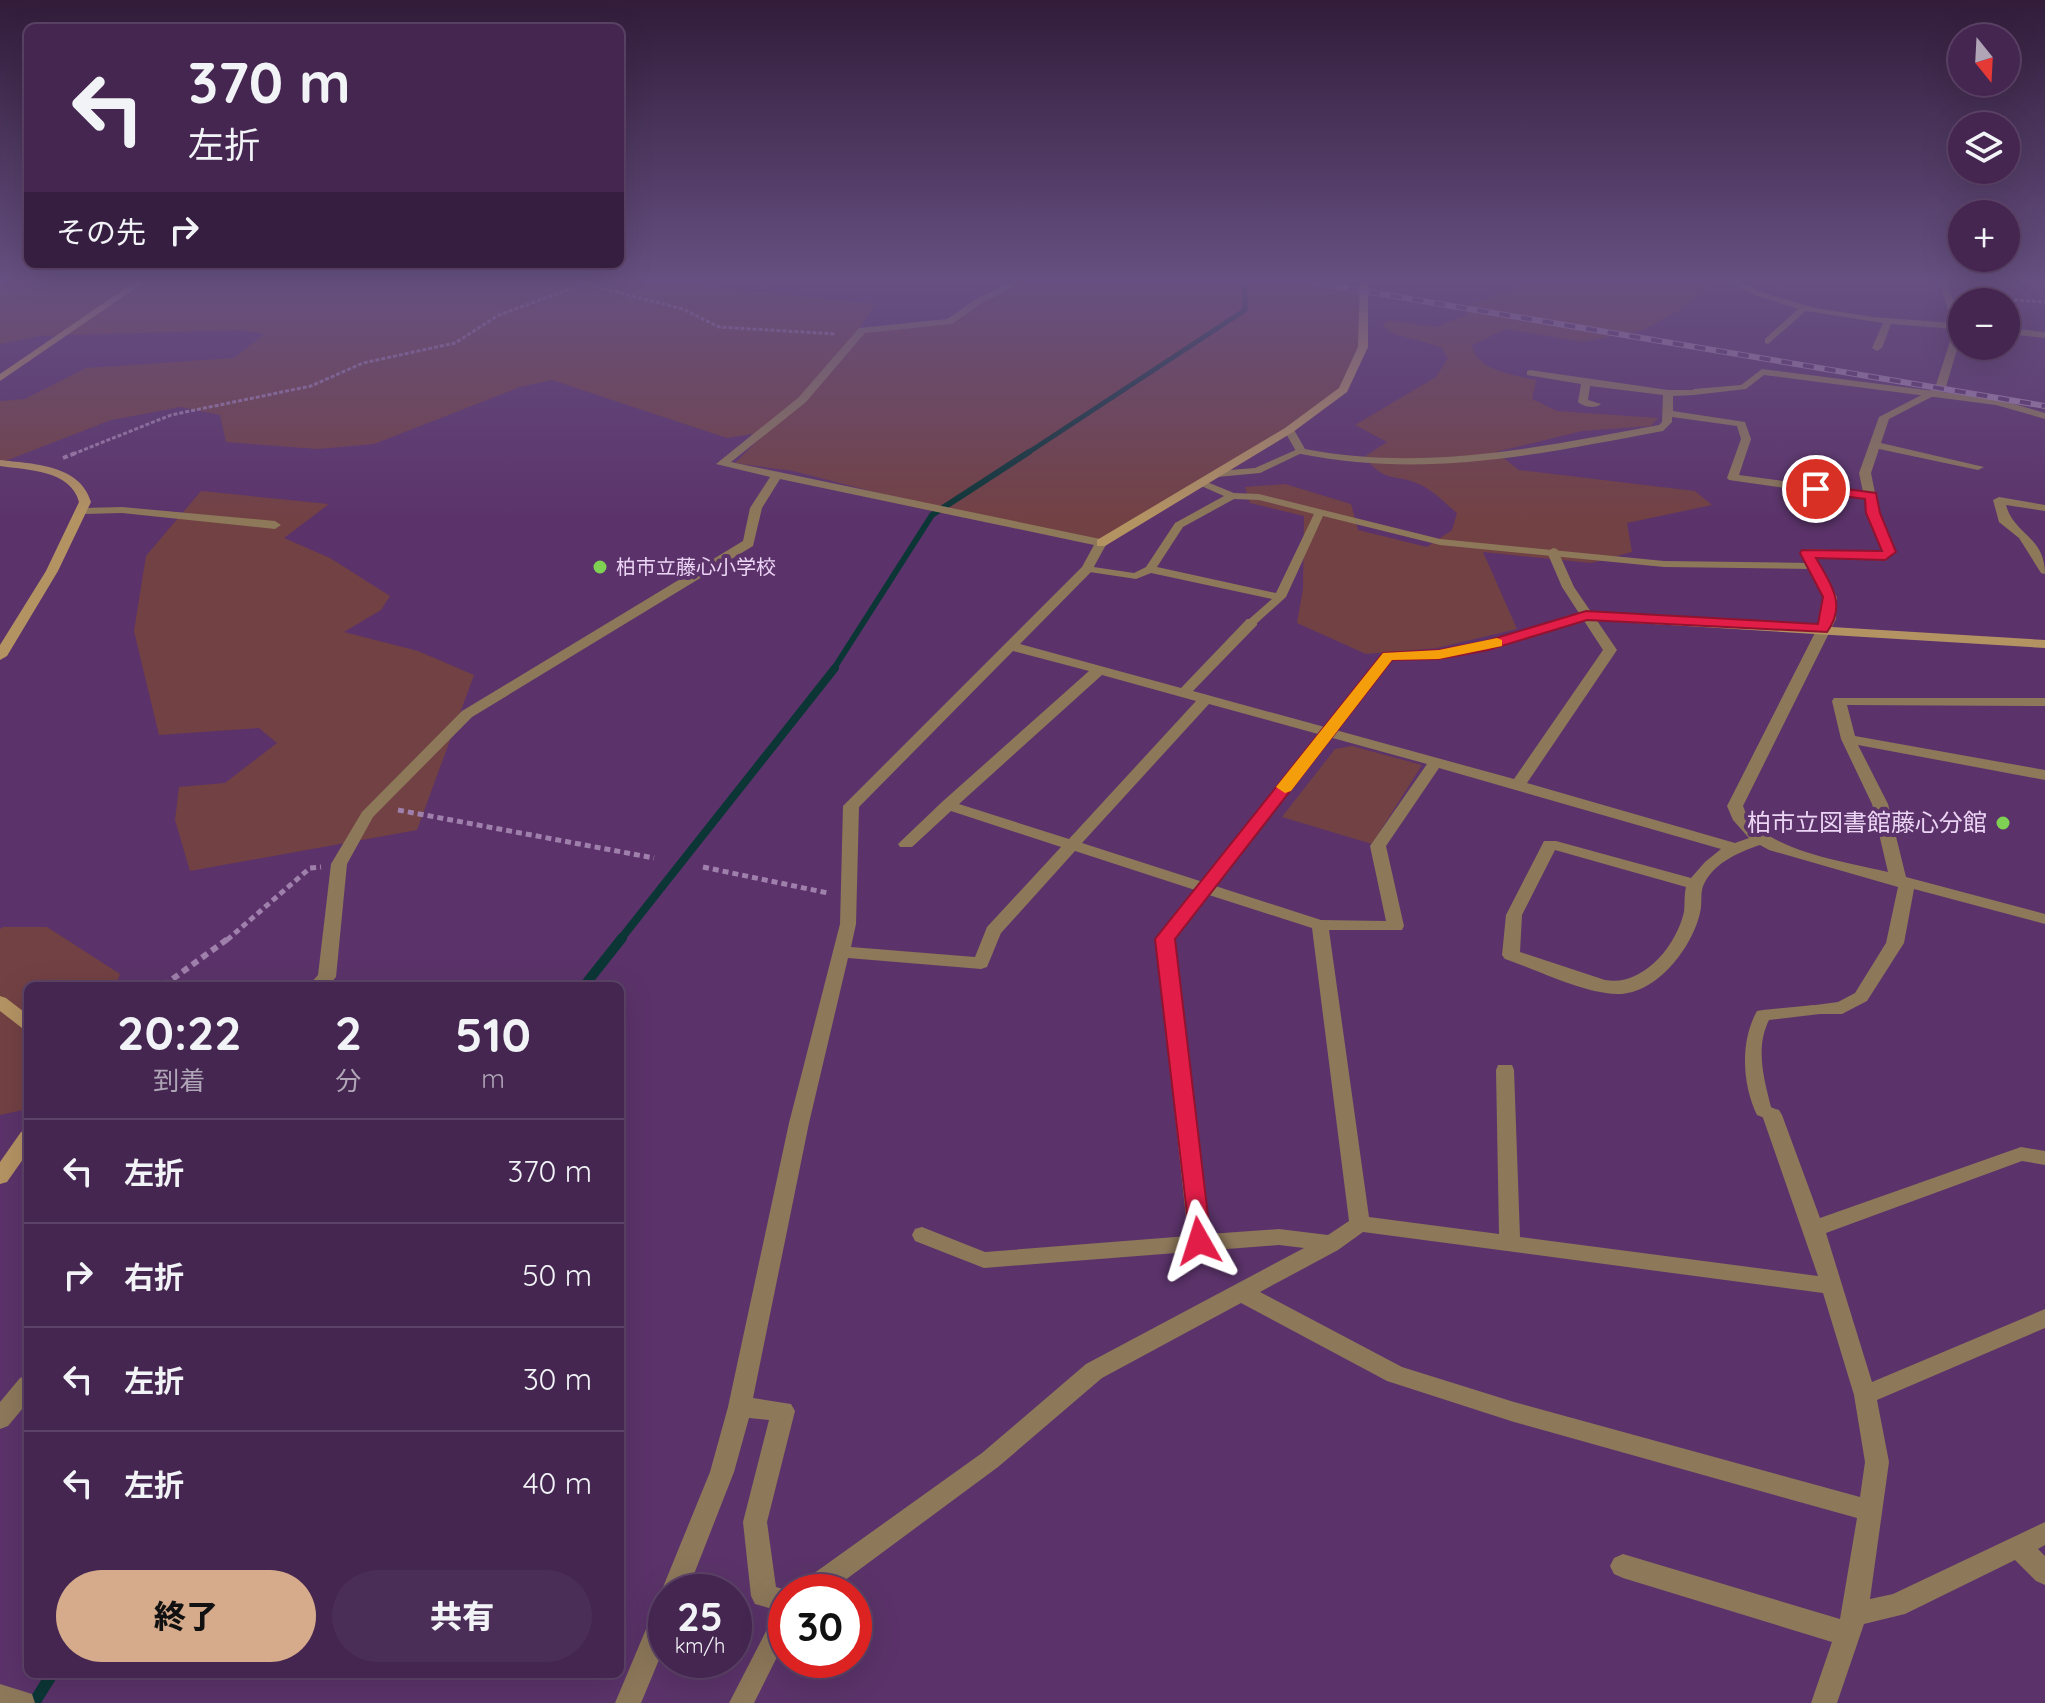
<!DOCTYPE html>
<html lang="ja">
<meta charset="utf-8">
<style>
:root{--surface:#442650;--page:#4b2e57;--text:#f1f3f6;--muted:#afa5b7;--line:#5c4367;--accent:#d6ab8b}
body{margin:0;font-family:Quicksand,"Noto Sans JP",sans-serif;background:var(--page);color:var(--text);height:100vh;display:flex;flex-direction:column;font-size:30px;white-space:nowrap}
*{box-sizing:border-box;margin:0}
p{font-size:26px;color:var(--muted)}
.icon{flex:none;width:44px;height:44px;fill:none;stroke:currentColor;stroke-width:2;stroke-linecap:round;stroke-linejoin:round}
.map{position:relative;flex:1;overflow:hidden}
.details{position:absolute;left:24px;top:982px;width:600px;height:696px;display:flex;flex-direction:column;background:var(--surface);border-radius:12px;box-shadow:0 8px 32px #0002,0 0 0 2px var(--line)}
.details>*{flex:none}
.top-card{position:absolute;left:24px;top:24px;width:600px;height:244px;border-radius:12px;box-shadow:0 8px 32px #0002,0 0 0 2px var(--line);background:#442650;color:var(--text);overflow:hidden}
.needle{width:52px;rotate:162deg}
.buttons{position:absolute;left:1948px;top:24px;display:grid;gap:16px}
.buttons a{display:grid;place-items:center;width:72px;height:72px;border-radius:50%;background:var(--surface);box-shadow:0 8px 32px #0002,0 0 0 2px var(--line);font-size:40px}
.speed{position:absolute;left:648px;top:1574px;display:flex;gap:16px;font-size:40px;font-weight:700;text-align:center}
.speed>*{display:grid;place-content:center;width:104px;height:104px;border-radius:50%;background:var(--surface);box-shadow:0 8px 32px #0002,0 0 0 2px var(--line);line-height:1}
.speed small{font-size:20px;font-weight:400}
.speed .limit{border:12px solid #d22;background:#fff;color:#111}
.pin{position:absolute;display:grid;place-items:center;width:68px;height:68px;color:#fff;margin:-34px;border:4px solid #fff;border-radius:50%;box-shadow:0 2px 8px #0007}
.me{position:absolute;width:88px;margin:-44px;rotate:354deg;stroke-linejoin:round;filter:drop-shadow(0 0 6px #0008)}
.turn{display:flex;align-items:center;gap:28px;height:168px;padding:0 32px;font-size:36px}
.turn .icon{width:104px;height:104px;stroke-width:2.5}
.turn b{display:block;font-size:56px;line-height:68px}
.then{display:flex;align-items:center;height:76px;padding:0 32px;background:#0003;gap:16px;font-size:30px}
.eta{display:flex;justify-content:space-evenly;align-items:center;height:136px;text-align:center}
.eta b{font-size:48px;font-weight:800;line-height:56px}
.button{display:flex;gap:16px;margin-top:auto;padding:16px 32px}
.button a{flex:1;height:92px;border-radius:48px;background:var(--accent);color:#111;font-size:32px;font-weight:800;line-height:92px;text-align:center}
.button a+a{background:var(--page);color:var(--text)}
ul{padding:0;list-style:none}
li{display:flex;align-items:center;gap:24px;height:104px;padding:0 32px;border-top:2px solid var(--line)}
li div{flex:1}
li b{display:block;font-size:30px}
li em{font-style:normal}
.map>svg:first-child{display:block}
.green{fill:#724144}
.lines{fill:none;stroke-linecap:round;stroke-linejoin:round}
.stream-far4{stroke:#0c3636;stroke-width:5}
.stream-far3{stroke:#0c3636;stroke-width:6}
.stream-far2{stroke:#0c3636;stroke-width:8}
.stream-far1{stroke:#0c3636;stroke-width:10}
.stream{stroke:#0c3636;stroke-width:12}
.path-far3{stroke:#9f7fab;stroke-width:3;stroke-dasharray:4 2;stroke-linecap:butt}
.path-far2{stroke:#9f7fab;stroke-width:4;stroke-dasharray:5 3;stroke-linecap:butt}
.path-far1{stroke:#9f7fab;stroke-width:5;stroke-dasharray:6 4;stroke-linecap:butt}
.path{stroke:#9f7fab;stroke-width:6;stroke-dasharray:7 5;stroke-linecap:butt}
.lane{fill:#8d785a;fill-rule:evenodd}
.street{fill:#8d785a;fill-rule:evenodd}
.secondary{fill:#b49363;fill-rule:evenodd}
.rail-casing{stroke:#a586b1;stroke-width:6}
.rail{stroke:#5b336a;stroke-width:4;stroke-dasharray:11;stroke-linecap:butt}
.route{fill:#e11d48;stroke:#92132f;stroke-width:2}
.slow{fill:#f59e0b}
.poi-dot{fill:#7ed153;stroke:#5b336a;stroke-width:3}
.labels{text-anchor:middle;stroke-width:8;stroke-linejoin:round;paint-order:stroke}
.far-poi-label{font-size:20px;fill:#ebd4f4;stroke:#5b336a;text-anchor:start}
.poi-label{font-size:24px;fill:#ebd4f4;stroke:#5b336a;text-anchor:end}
</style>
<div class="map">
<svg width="2045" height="1703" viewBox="0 0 2045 1703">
<rect width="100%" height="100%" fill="#5b336a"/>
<!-- green -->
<g class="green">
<path d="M0 281H658L875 304 856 334 958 319 979 301 1021 281H1288L1364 294 1363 347 1343 390 1300 422 1101 543 960 514 793 471 735 463 766 432 727 438 552 380 520 387 374 444 318 449 226 442 220 415 181 407 111 420 0 463V401L25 399 86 368 234 358 264 334 241 330 39 336 0 344Z"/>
<path d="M1534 281H1703L1710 287 1678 311 1643 330 1583 342 1506 329 1472 345C1476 371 1515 375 1536 380L1532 399 1557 411 1658 418 1651 426 1582 431 1496 452 1519 470 1695 491 1712 505 1627 523 1632 552 1591 563 1483 552 1517 629 1437 648 1366 654 1297 623 1303 589 1304 516 1250 503 1245 487 1285 484 1351 504 1358 530 1427 547 1452 530 1457 513C1446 504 1434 491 1421 485 1393 472 1388 485 1364 457L1387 442 1355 425 1436 377 1448 358 1441 347 1392 333 1382 325 1389 320 1435 327 1465 316 1472 303Z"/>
<path d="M201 491 329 504 284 538 330 558 390 596 381 610 344 632 418 651 474 675 417 830 190 871 175 820 179 787 225 783 277 743 259 728 159 735 134 631 146 556Z"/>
<path d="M1352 746 1422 765 1372 844 1282 817 1335 749Z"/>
<path d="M3 927H47L120 974 116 986H28V1109L0 1115V929Z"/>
</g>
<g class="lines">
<!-- stream-far4 -->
<path class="stream-far4" d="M1026 454 1245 310V281"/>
<!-- stream-far3 -->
<path class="stream-far3" d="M833 670 932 515 1029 452"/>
<!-- stream-far2 -->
<path class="stream-far2" d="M620 940 835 668"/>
<!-- stream-far1 -->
<path class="stream-far1" d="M584 986 622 938"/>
<!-- stream -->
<path class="stream" d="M34 1703 52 1674"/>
<!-- path-far3 -->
<g class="path-far3">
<path d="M586 284 683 309 719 327 836 334"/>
<path d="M1966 297 2045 302"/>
<path d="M73 454 171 415 311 386 363 363 455 343 499 315 592 281"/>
</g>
<!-- path-far2 -->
<path class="path-far2" d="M63 458 78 452"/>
<!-- path-far1 -->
<g class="path-far1">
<path d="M398 810 654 858"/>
<path d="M703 867 828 893"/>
<path d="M227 940 310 868 321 867"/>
</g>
<!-- path -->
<path class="path" d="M163 986 229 938"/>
<!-- lane -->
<g class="lane">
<path d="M1762 369 1997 399 2045 413V419L1996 405 1764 375 1746 389 1694 395 1690 392 1694 389 1741 385Z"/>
<path d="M1298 449 1306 451 1260 473 1217 477 1212 474 1217 471 1255 468Z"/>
<path d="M1202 480 1234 493 1259 494 1440 539 1664 561 1811 563 1816 566 1811 569 1664 567 1440 545 1323 516 1286 597 1256 624 1252 625 1246 622 1248 620 1272 599 1151 573 1136 579 1083 571 1082 569 1087 566 1134 573 1146 567 1175 523 1224 496 1199 485 1197 483ZM1234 499 1259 500 1314 514 1276 593 1157 567 1183 527Z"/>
<path d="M1814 1005 1820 1006 1822 1010 1820 1014 1769 1020C1755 1048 1764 1079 1771 1107L1778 1111 1780 1115 1778 1119 1772 1121 1757 1115C1742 1084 1740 1041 1757 1011L1763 1010Z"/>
<path d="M786 1605V1639L754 1703H729L778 1608Z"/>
</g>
<!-- street -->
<g class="street">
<path d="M1014 281H1025L982 303 952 324 865 333 806 402 731 462 1105 540 1107 543 1091 572 1020 644 1181 688 1247 619H1257V625L1193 691 1514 779 1603 650 1562 587 1547 552 1553 548 1557 549 1574 587 1617 650 1527 783 1735 843 1749 838 1733 820 1727 806 1822 619 1825 597 1801 553 1807 549 1882 552 1864 499 1729 480 1727 478 1741 439 1737 426 1672 417V422L1663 431C1539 454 1427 479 1301 454L1297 453 1284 430 1293 428 1305 449C1425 472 1541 447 1659 425L1662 422 1663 395 1590 386 1588 400 1601 404C1596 409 1583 407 1578 402L1581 384 1527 375V371L1530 370 1668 390H1698L1699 392 1694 395 1673 396V411L1745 422 1751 439 1739 475 1863 492 1859 473 1879 417 1935 388 1954 329 1891 324 1882 348 1877 351 1872 348 1883 323 1806 311 1768 344 1765 343V339L1798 309 1755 295 1727 281H1738L1761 292 1815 308 1873 317 1953 323 1938 281H1946L1962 323V333L1945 390 1889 419 1881 443 1984 467 1978 470 1879 449 1871 473 1879 513 1895 552 1885 560 1815 557 1837 597 1836 619 1743 806C1756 850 1848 862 1888 872L1872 804 1841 739 1832 701 1834 698H2045V706L1847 705 1855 736 2045 770V780L1858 745 1888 804 1906 877 2045 914V924L1914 889 1904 943 1867 1001 1842 1014H1808L1805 1010 1808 1006 1838 1002 1855 993 1886 943 1898 887 1769 850 1760 845C1739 852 1716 862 1705 882 1699 892 1703 902 1700 913 1692 948 1656 995 1617 994 1582 993 1538 970 1505 959L1502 955 1506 915 1544 841H1556L1691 878 1705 862 1721 849 1439 768 1386 846 1404 926 1402 930H1329L1369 1217 1499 1234 1496 1070 1498 1065H1512L1514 1070 1520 1237 1818 1276 1762 1115 1765 1110 1772 1108 1779 1110 1782 1115 1820 1218 2021 1147 2045 1151V1165L2022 1161 1826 1233 1872 1382 2045 1309V1328L1877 1400 1889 1462 1870 1599 1893 1594 2045 1522V1545L2038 1549 2045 1556V1585L2036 1581 2015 1560 1905 1614 1864 1624 1837 1703H1811L1832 1642 1623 1578 1614 1574 1610 1566 1614 1558 1623 1554 1840 1619 1857 1518 1514 1422 1387 1381 1241 1303 1102 1378 998 1467 829 1592H795L799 1584 982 1453 1086 1364 1304 1248 1279 1245 984 1268 915 1241 912 1235 915 1229 922 1227 985 1252 1188 1236 1156 939 1195 890 1075 851 1001 933 987 967 981 969 848 958 809 1123 753 1398 791 1404 795 1411 767 1522 776 1587 794 1592H786V1613L755 1604 751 1596 743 1522 769 1420 749 1418 734 1472 687 1592H666V1643L641 1703H615L657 1603 665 1600 661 1592 710 1472 728 1407 789 1123 840 924 843 806 1082 567 1094 545 780 479 762 508 753 546 472 717 373 817 347 864 336 977 328 986H308L318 975 331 864 362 812 462 711 743 541 750 508 770 477 716 464 798 398 859 328 947 319 976 299ZM1013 651 1089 671 942 802 898 844 900 847H912L951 811 1061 847 987 927 975 957 851 947 856 924 859 807ZM1102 675 1196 701 1069 839 959 804ZM1209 704 1427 764 1370 846 1386 921 1321 920 1082 843ZM1555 850 1686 887C1684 895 1685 904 1684 912 1676 947 1642 987 1605 980L1520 952 1522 915ZM1209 895 1312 928 1349 1221 1328 1235 1279 1229 1209 1234 1174 940ZM1363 1232 1823 1293 1854 1395 1865 1462 1860 1497 1514 1402 1402 1367 1260 1292 1338 1250Z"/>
<path d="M2006 328 2045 332V338L2006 334Z"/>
<path d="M1999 497 2045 505V511L2006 505C2014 535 2045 536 2045 574L2041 573 2019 538 1999 522 1993 500Z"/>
<path d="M122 507 275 521 281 525 275 529 122 513 84 514 78 511 84 508Z"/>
<path d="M28 1375V1402L8 1426 0 1429V1402L20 1378Z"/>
<path d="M0 1684 32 1694 35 1703H0Z"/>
</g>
<!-- secondary -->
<g class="secondary">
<path d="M136 281H146L0 381V374Z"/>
<path d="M1360 281H1368V347L1347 392 1293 432 1105 546H1097V540L1285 428 1339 388 1358 347Z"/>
<path d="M0 460C32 464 80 464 91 502L58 571 7 656 0 660V645L46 571 79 502C71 470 27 470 0 466Z"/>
<path d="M1586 612 2045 640V648L1587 620 1488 650 1439 658 1392 660 1212 892H1200L1198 888 1200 884 1383 653 1439 650 1486 642Z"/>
<path d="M0 996 6 998 28 1015V1030L22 1028 0 1011Z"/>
<path d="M28 1130V1152L7 1182 0 1184V1162L21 1132Z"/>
</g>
<defs>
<path id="rail" d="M1304 281 2045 406"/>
</defs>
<!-- rail casing -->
<use href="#rail" class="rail-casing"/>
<!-- rail -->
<use href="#rail" class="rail"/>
</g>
<!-- sky -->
<linearGradient id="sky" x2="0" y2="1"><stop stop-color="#321c3a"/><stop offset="0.54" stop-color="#665081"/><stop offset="1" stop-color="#665081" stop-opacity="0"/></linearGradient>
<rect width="2045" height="519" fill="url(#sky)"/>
<!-- route -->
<path class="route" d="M1816 485 1876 493 1880 513 1896 552 1885 560 1816 558C1831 584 1847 605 1827 632L1587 620 1488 650 1439 659 1392 660 1175 939 1211 1241 1208 1248H1191L1155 939 1383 653 1439 650 1486 641 1586 611 1818 624 1823 597 1800 553 1802 550 1882 551 1866 513 1865 499 1811 492V486Z"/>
<!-- slow -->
<path class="slow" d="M1497 638 1502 640V646L1439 659 1392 660 1291 791 1285 793 1276 787 1383 653 1439 650Z"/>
<!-- markers -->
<g class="poi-dot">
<circle cx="600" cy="567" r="8"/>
<circle cx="2003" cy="823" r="8"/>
</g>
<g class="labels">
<!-- far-poi labels -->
<g class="far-poi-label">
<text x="616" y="574">柏市立藤心小学校</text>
</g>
<!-- poi labels -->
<g class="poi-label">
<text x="1987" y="831">柏市立図書館藤心分館</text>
</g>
</g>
</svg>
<div class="buttons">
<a><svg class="needle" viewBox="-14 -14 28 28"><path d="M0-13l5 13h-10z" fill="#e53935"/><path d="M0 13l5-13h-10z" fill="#afa5b7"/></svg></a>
<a><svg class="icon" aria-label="layers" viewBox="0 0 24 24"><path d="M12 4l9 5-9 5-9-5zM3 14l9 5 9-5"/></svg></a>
<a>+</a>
<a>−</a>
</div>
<div class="speed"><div>25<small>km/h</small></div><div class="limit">30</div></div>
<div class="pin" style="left:1816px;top:489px;background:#d93025"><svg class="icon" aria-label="arrive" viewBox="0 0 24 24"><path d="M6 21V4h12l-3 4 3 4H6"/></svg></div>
<svg class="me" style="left:1199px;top:1241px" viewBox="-20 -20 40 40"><path d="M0-17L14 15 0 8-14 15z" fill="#e11d48" stroke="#fff" stroke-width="4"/></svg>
<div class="top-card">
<div class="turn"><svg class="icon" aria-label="left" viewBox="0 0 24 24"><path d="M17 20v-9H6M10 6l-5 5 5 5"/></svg><div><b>370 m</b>左折</div></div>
<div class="then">その先<svg class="icon" aria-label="right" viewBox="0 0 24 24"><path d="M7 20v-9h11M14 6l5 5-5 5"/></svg></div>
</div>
<section class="details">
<div class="eta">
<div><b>20:22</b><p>到着</p></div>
<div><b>2</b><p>分</p></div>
<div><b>510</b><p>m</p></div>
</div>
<ul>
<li><svg class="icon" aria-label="left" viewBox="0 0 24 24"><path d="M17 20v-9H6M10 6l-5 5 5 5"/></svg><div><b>左折</b></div><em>370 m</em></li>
<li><svg class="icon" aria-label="right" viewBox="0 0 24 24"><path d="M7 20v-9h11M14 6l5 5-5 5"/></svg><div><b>右折</b></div><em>50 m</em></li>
<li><svg class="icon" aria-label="left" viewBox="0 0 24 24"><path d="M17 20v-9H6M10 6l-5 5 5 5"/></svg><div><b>左折</b></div><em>30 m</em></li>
<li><svg class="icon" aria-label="left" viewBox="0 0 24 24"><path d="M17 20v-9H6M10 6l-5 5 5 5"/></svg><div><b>左折</b></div><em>40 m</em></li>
</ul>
<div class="button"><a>終了</a><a>共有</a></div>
</section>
</div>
